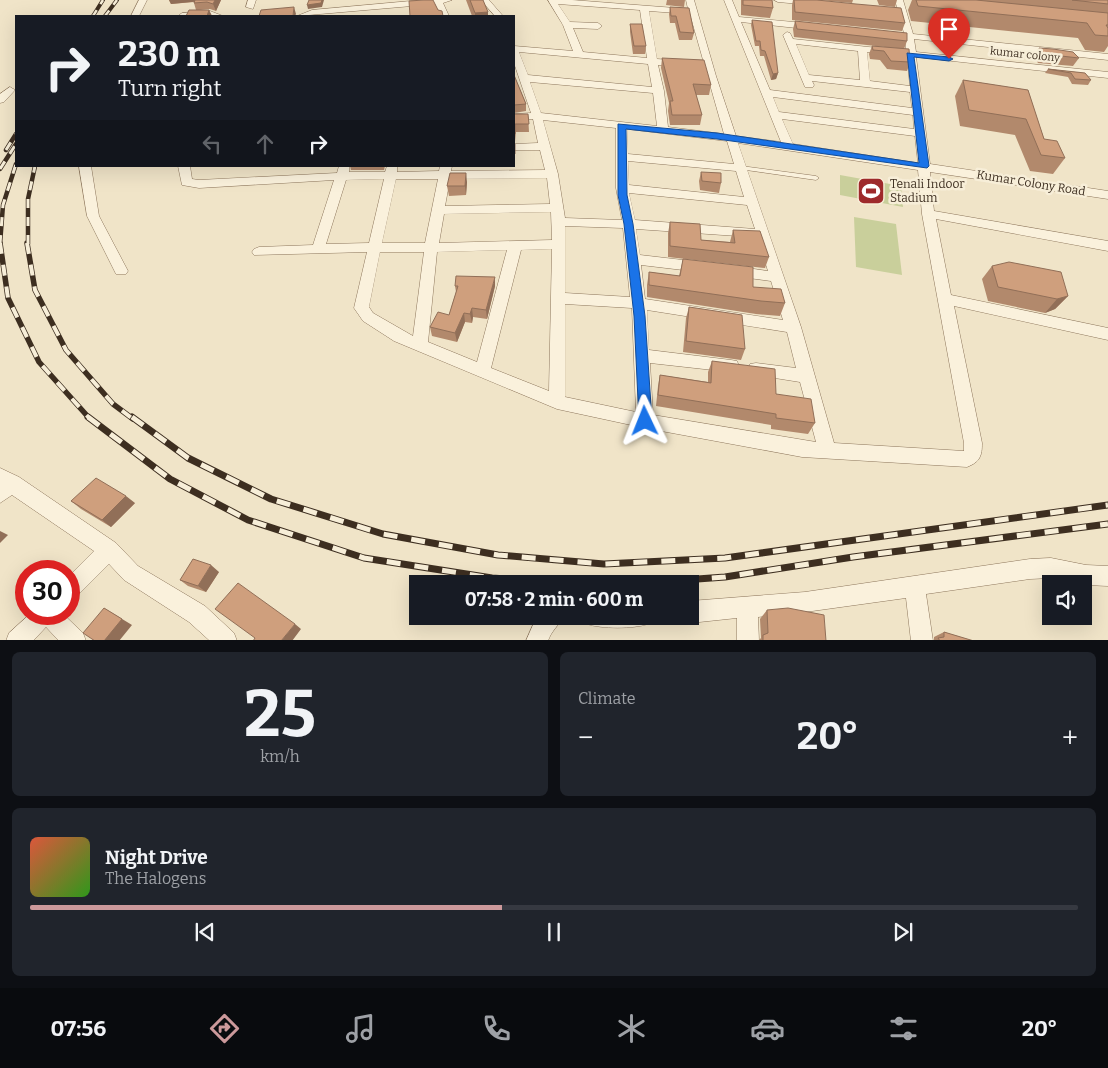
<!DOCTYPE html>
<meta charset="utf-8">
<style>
body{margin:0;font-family:Bitter,serif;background:#20242c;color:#f1f3f6;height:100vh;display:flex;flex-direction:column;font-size:19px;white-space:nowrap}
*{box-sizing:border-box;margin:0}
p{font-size:16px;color:#9ea1a6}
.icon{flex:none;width:28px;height:28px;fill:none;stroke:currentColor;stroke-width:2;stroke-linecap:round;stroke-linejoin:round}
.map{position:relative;height:640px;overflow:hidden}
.panel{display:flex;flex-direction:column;gap:12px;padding:12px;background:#0d0f14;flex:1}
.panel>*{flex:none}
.guide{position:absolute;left:15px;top:15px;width:500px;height:152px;border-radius:0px;box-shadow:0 5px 20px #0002;background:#171b24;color:#f1f3f6;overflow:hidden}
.tools{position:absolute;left:1042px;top:575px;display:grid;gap:10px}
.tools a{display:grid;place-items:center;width:50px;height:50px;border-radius:0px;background:#171b24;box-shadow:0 5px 20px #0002;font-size:25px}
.speed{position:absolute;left:15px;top:560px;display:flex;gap:10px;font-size:25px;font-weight:700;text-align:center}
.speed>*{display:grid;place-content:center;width:65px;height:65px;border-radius:50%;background:#171b24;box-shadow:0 5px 20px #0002;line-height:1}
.speed .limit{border:8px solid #d22;background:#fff;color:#111}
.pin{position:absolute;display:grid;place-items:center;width:42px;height:42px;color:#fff;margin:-51px -21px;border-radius:50% 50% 50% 0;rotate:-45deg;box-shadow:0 0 5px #0007}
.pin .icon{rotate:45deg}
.me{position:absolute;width:55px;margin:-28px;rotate:358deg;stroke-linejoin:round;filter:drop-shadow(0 0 4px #0008)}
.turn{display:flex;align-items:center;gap:18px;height:105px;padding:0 20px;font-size:22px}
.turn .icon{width:65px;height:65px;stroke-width:2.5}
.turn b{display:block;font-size:35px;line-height:42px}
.lanes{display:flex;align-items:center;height:48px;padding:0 20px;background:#0003;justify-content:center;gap:25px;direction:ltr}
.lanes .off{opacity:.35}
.big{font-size:38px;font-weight:700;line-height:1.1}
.panel .card{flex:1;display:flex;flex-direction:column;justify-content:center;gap:8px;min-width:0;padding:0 18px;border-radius:8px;background:#20242c}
.panel .dial{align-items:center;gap:0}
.dial b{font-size:65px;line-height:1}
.song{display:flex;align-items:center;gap:15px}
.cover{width:60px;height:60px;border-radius:8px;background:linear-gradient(135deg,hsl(10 70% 55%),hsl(110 70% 35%))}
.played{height:5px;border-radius:2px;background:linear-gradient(90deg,#cc999b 45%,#363941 45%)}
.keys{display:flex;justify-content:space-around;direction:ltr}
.heat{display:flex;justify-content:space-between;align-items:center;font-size:28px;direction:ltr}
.panel .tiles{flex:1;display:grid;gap:12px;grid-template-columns:1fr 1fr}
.card:last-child{grid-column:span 2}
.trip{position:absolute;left:409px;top:575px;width:290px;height:50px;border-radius:0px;background:#171b24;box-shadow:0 5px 20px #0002;font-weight:700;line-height:50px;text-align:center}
.dock{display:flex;height:80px;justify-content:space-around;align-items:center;background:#090b0e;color:#9ea1a6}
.dock .icon{width:35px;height:35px}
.dock .on{color:#cc999b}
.dock b{font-size:22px;color:#f1f3f6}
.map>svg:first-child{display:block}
.green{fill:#c9cf9b}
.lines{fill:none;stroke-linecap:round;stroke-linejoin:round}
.lane-casing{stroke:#8d765c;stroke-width:1}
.street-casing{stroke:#8d765c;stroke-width:1}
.lane{fill:#faf1dc;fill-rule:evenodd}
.street{fill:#faf1dc;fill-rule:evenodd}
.rail-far3-casing{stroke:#3d2e20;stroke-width:4}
.rail-far2-casing{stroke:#3d2e20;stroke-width:4.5}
.rail-far1-casing{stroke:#3d2e20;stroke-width:5.5}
.rail-casing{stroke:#3d2e20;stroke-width:7}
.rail-far3{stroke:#f7eed8;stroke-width:2.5;stroke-dasharray:7;stroke-linecap:butt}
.rail-far2{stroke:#f7eed8;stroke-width:3;stroke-dasharray:9;stroke-linecap:butt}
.rail-far1{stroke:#f7eed8;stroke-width:4;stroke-dasharray:11;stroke-linecap:butt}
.rail{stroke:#f7eed8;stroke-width:5;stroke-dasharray:14;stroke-linecap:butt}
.wall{fill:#b2896c}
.shaded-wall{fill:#916f58}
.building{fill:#cf9f7d;stroke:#916f58}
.route{fill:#1a73e8;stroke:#114b97}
.labels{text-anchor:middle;stroke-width:5;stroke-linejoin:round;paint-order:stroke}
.far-street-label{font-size:11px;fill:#3d2e20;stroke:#f7eed8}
.street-label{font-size:12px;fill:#3d2e20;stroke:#f7eed8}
.poi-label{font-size:12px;fill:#3d2e20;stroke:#f7eed8;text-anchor:start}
</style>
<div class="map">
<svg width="1108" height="641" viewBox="0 0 1108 641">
<rect width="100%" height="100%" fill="#f0e4c8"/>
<path class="green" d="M840,175L901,186L903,207L840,195Z
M854,217L896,224L902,275L856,267Z"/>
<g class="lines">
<g class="lane-casing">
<path id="lane" d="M741,166L816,176L819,178L816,180L739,169V167Z"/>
</g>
<g class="street-casing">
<path id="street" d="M139,0H147L139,16H131Z
M248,0H256L253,9L246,7Z
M422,0H452L443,3L449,16H441L435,4L297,16L312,10Z
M481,0H489L503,16H495Z
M548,0H572L688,9L686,0H694L716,76L736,136L781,142L724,0H732L739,17L815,24L819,27L815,30L741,22L770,90L912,108L910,92L812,81L814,85L813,87H805L783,35L787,32L790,33L793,39L906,51L905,38L896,35L904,33L895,0H903L913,34L1108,54V60L914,39L916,52L1108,72V78L916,57L930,164L1108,191V199L930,172L934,211L1108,241V251L936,219L951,295L1108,328V340L954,306L982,443C982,456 980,462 967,467L802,457L645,428L557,409L394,341L363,321L354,308L367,252L254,255L252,252L254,249L259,247L313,245L334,180L199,188L182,185L178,166H190L192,179L199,180L337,173L339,166H349V172H385L387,166H397V172L439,171L440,166H452L451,171L545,170L540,150H514V144L538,143L533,119L514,120V114L531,113L514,63V46L573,51L563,25ZM558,4L640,10L647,58L583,52L573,28L598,29L602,26L598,23L570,22ZM649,11L690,14L724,134L668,127L664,91L658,65L682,67L687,64L682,61L657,59ZM796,44L858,51L860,80L809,75ZM519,52L648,64L652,87L528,75ZM867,52L907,56L910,86L870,81ZM530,82L653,93L657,126L541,113ZM773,97L913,115L914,129L779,112ZM782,119L915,136L918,163L793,144ZM543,120L616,128V188L622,220L565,218L558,174ZM627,129L727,141L734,164L628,154ZM738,143L918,170L922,214L964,443V451L834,443L801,327ZM628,161L736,171L744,197L629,185ZM547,178L550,204L445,206L450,179ZM384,179L369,243L326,244L346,180ZM396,179H438L425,243H382ZM629,193L747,205L755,229L635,220ZM551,212L552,240L439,243L444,214ZM565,226L623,228L630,297L565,293ZM636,229L752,237L757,236L768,271L733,266L728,268L726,271L728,274L733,276L771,281L783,320L645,299L641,265L700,272L705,270L707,267L705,264L700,262L640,255ZM552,249L549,391L491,368L521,250ZM507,250L477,362L428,342L437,252ZM380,252H424L413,336L373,313L369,307ZM565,304L632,308L636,412L565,397ZM647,310L787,332L796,368L756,363L750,364L748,369L750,374L756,375L800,382L816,442L653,415L650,363L731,372L737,371L739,366L737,361L731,360L649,350Z
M774,0H805L815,3L811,5L778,2Z
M210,11L223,16H178L182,13Z
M10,87L15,90L4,102L0,103V94Z
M79,166H91L99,216L128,271L126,274H116L87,216Z
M0,468L19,477L116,543L138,566L205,606L234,633L237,641H210L189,622L124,580L109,564L76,597L69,600V576L94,551L12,495L0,503Z
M1051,558L1086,565L1108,566V586L1086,585L1051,578L1030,579L926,594L933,641H911L906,598L805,612L758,617L759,641H737V618L690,623L683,619L681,616H690V601L805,592L1030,559Z
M30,614H63L83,633L86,641H59L46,627L33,641H6L9,633Z
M537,616H563C559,626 551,631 548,641H526Z
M584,616H651L648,624C634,629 601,629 587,624Z"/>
</g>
<use href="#lane" class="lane"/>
<use href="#street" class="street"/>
<g class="rail-far3-casing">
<path id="rail-far3" d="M93,16L103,0
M105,16L117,0"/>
</g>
<g class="rail-far2-casing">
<path id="rail-far2" d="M6,150L16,134
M0,169L16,144
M0,244L3,205L16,164
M28,244V199L35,166"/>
</g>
<g class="rail-far1-casing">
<path id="rail-far1" d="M0,243L8,298L39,362L90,419
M27,243L35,290L66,350L113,404L133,419"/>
</g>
<g class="rail-casing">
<path id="rail" d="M88,417L170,479L248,520L364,558L492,578L573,584
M132,417L188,458L271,499L383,534L498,555L604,564L725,558L1108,505
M628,584L725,577L853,557L1108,524"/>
</g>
<use href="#rail-far3" class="rail-far3"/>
<use href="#rail-far2" class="rail-far2"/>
<use href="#rail-far1" class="rail-far1"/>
<use href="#rail" class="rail"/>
</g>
<path class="wall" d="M169,0H223H221L216,11L210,9L200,10H209L212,16H186L196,10L194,3V2L171,4Z
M466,0H483L488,12V16H472Z
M667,0H685L684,7L666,5Z
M741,0H772L773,8L770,18L741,15Z
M793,0H853L852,3L819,0L905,23L902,31L792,20V5Z
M877,0H897L895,7L879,5Z
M912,0H1108V46L1104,52L1085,50L1078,38L911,21L908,10Z
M670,7L694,33L692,40H679L675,23H670L669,14Z
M752,20L778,73L776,79L771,80L764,56H760L759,46H755L751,25Z
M795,21L907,41L904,49L910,62L907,71L887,69L880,60L870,59L869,54L872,46L894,48L794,37L793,29Z
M630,24L646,46L645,54H633L630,32Z
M1039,48L1079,58L1073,66L1038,63L1034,57Z
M662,58L711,85L709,95H696L702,115L700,125H670L668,111L669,103L661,68Z
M1048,69L1085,73L1091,80L1088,85L1072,84L1068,77L1045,73Z
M514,75L526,104V111L514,113Z
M963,80L1028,90L1044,139L1065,158L1053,174L1030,171L1015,135L960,126L955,96Z
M514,114H528L529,132H516L515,142L514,143Z
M514,144H515V161H514Z
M350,166H385L384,170H351Z
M701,172L721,183L719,193L700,190L699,181Z
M467,182L466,195L449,196L447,186Z
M670,222L701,240L730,242L733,230L769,257L765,268L668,257V233Z
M683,259L753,287L785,303L780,316L756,314L647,297V285L649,272L679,276Z
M992,266L1068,296L1055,309L1045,313L988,301L982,279Z
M455,286H495L487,319L473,317L472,323L465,322L457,342L432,336L430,327L449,315L456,292Z
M689,307L745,349L741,360L683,352L686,318Z
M712,361L776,394L815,423L808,434L771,429V425L656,406L658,386L660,375L708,382V372Z
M71,501L135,503L111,527L81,509Z
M219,572L206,592L188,586L180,580Z
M767,610L826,641H758L761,638L760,619Z
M944,632L974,641H933L934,640V637Z"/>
<path class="shaded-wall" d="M169,0H201V1L171,4Z
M215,0H223H221L216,11L213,4Z
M322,0H324L322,7L308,9L307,5Z
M294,7L296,14L295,16H293Z
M209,10L212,16H207Z
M488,12V16H475V13Z
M778,73L776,79L771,80L773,74Z
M515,124V142L514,143V135Z
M466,173L467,182L466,195L465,186Z
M495,277V286L487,319L486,310Z
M1068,296L1055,309L1045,313L1057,299Z
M472,308L473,317L472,323L470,314Z
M464,313L465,322L457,342L455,333Z
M126,496L135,503L111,527L102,520Z
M0,531L8,535L0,543Z
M211,565L219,572L206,592L198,586Z
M104,608L132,625L119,641H104Z
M295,624L301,629L292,641H281Z"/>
<path class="building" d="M195,0H215L213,4L207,2L194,3Z
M309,0H322L321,3L307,5Z
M424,0H433L438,10L442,11L443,16H410L409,1Z
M470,0H483L488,12L475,13Z
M743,0H772L773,8L743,5Z
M794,0H817L856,4L901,8L905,23L795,12Z
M916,0H976L1108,13V25H1106L1108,28V36L1095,35L1087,23L918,6Z
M1072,0H1108V4Z
M294,7L293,16H259L261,10Z
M670,7L689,8L694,33L680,32L676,16H671Z
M189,10H209L207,16H186Z
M752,20L772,22L778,73L773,74L765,51L761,50L760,41H756Z
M795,21L907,33V41L797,29Z
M630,24H642L646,46H634Z
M872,46L909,49L910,62L891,61L884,51L873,50Z
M1039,48L1053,49L1073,52L1079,58L1043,54Z
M662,58L704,60L711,85L693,84L702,115H672L670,101H673Z
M1048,69L1085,73L1091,80L1075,79L1071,73Z
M514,75L526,104L514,105Z
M963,80L1028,90L1044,139L1057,141L1065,158L1041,155L1026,119L969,110Z
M514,114H528L529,124H515V134L514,135Z
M514,144H515V154H514Z
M701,172L721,173V183L702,181Z
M450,173H466L465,186H447Z
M670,222L700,224L701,240L735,243L733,230L760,231L769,257L670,246Z
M683,259L753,267V287L781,289L785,303L761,301L649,285V272L680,276Z
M1009,262L1061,272L1068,296L1057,299L998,287L992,266Z
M456,276L495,277L486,310L472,308L470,314L464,313L455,333L430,327L438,312L449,315L458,286H455Z
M689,307L742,315L745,349L686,341Z
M712,361L775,369L776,394L811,399L815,423L776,418V414L658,395L660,375L711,383Z
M96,478L126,496L102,520L71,501Z
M193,559L211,565L198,586L180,580Z
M238,583L295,624L281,641H253L255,638L215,609Z
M104,608L122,619L104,641H95L83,633Z
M788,608L824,615L826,641H763V635L768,633L767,610Z
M944,632L974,641H940L938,638L944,637Z"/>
<path class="route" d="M907,53L949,57L953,59L949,61L914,57L929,166L927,168L717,139L626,129L627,195L633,224L645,316L652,421L650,425L645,427L641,425L639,421L634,316L624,224L618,195V124L717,133L919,163Z"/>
<defs>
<g id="stadium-square" transform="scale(1.4375)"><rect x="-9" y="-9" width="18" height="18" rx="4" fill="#9e2a2b" stroke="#f7eed8"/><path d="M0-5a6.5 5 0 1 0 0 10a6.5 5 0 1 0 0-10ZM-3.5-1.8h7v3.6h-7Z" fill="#fff"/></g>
</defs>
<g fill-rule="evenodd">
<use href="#stadium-square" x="871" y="191"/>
</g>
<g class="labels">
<g class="far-street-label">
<text transform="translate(1025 54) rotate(6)" y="4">kumar colony</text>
</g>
<g class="street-label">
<text transform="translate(1031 183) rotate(9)" y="4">Kumar Colony Road</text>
</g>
<g class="poi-label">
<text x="890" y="188">Tenali Indoor<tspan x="890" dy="14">Stadium</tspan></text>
</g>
</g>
</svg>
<div class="tools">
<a><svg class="icon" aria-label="sound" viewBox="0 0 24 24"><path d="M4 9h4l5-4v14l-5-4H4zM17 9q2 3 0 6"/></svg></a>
</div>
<div class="speed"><div class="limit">30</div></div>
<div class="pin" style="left:949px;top:59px;background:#d93025"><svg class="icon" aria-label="arrive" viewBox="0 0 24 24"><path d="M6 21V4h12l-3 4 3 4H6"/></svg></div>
<svg class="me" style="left:645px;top:421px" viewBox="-20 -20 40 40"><path d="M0-17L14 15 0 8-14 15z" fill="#1a73e8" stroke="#fff" stroke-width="4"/></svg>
<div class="trip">07:58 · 2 min · 600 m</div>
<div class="guide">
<div class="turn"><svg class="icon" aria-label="right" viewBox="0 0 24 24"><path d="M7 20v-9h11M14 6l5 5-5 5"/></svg><div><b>230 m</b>Turn right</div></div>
<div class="lanes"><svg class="icon off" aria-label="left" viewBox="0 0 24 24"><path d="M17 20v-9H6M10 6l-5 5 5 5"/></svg><svg class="icon off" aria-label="ahead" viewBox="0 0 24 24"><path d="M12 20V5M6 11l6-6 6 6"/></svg><svg class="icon" aria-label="right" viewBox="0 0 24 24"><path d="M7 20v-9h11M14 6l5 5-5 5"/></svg></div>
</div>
</div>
<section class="panel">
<div class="tiles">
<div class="card dial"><b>25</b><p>km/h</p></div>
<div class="card"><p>Climate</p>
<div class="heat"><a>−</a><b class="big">20°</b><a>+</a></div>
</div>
<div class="card">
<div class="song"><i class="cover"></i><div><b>Night Drive</b><p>The Halogens</p></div></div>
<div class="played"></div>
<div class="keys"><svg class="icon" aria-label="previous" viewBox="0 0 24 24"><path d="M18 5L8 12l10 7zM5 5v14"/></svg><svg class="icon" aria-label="pause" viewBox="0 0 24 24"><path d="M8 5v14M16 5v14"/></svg><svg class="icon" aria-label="next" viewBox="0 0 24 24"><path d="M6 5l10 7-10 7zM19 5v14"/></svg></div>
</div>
</div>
</section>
<nav class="dock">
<b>07:56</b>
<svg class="icon on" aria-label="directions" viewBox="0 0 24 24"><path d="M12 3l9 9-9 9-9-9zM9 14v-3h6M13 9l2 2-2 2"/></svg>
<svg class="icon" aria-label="music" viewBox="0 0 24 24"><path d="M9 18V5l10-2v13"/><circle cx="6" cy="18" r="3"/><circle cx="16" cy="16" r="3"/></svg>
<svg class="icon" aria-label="phone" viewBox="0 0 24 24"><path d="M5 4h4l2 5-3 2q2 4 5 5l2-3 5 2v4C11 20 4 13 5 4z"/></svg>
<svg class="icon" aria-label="climate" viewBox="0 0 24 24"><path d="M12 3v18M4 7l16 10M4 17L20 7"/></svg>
<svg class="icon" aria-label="car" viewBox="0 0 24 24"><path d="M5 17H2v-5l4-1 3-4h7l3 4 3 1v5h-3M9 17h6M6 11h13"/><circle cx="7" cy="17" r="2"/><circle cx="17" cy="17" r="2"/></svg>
<svg class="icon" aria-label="filters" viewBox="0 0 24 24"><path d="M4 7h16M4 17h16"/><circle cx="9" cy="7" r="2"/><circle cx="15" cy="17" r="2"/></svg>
<b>20°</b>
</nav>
